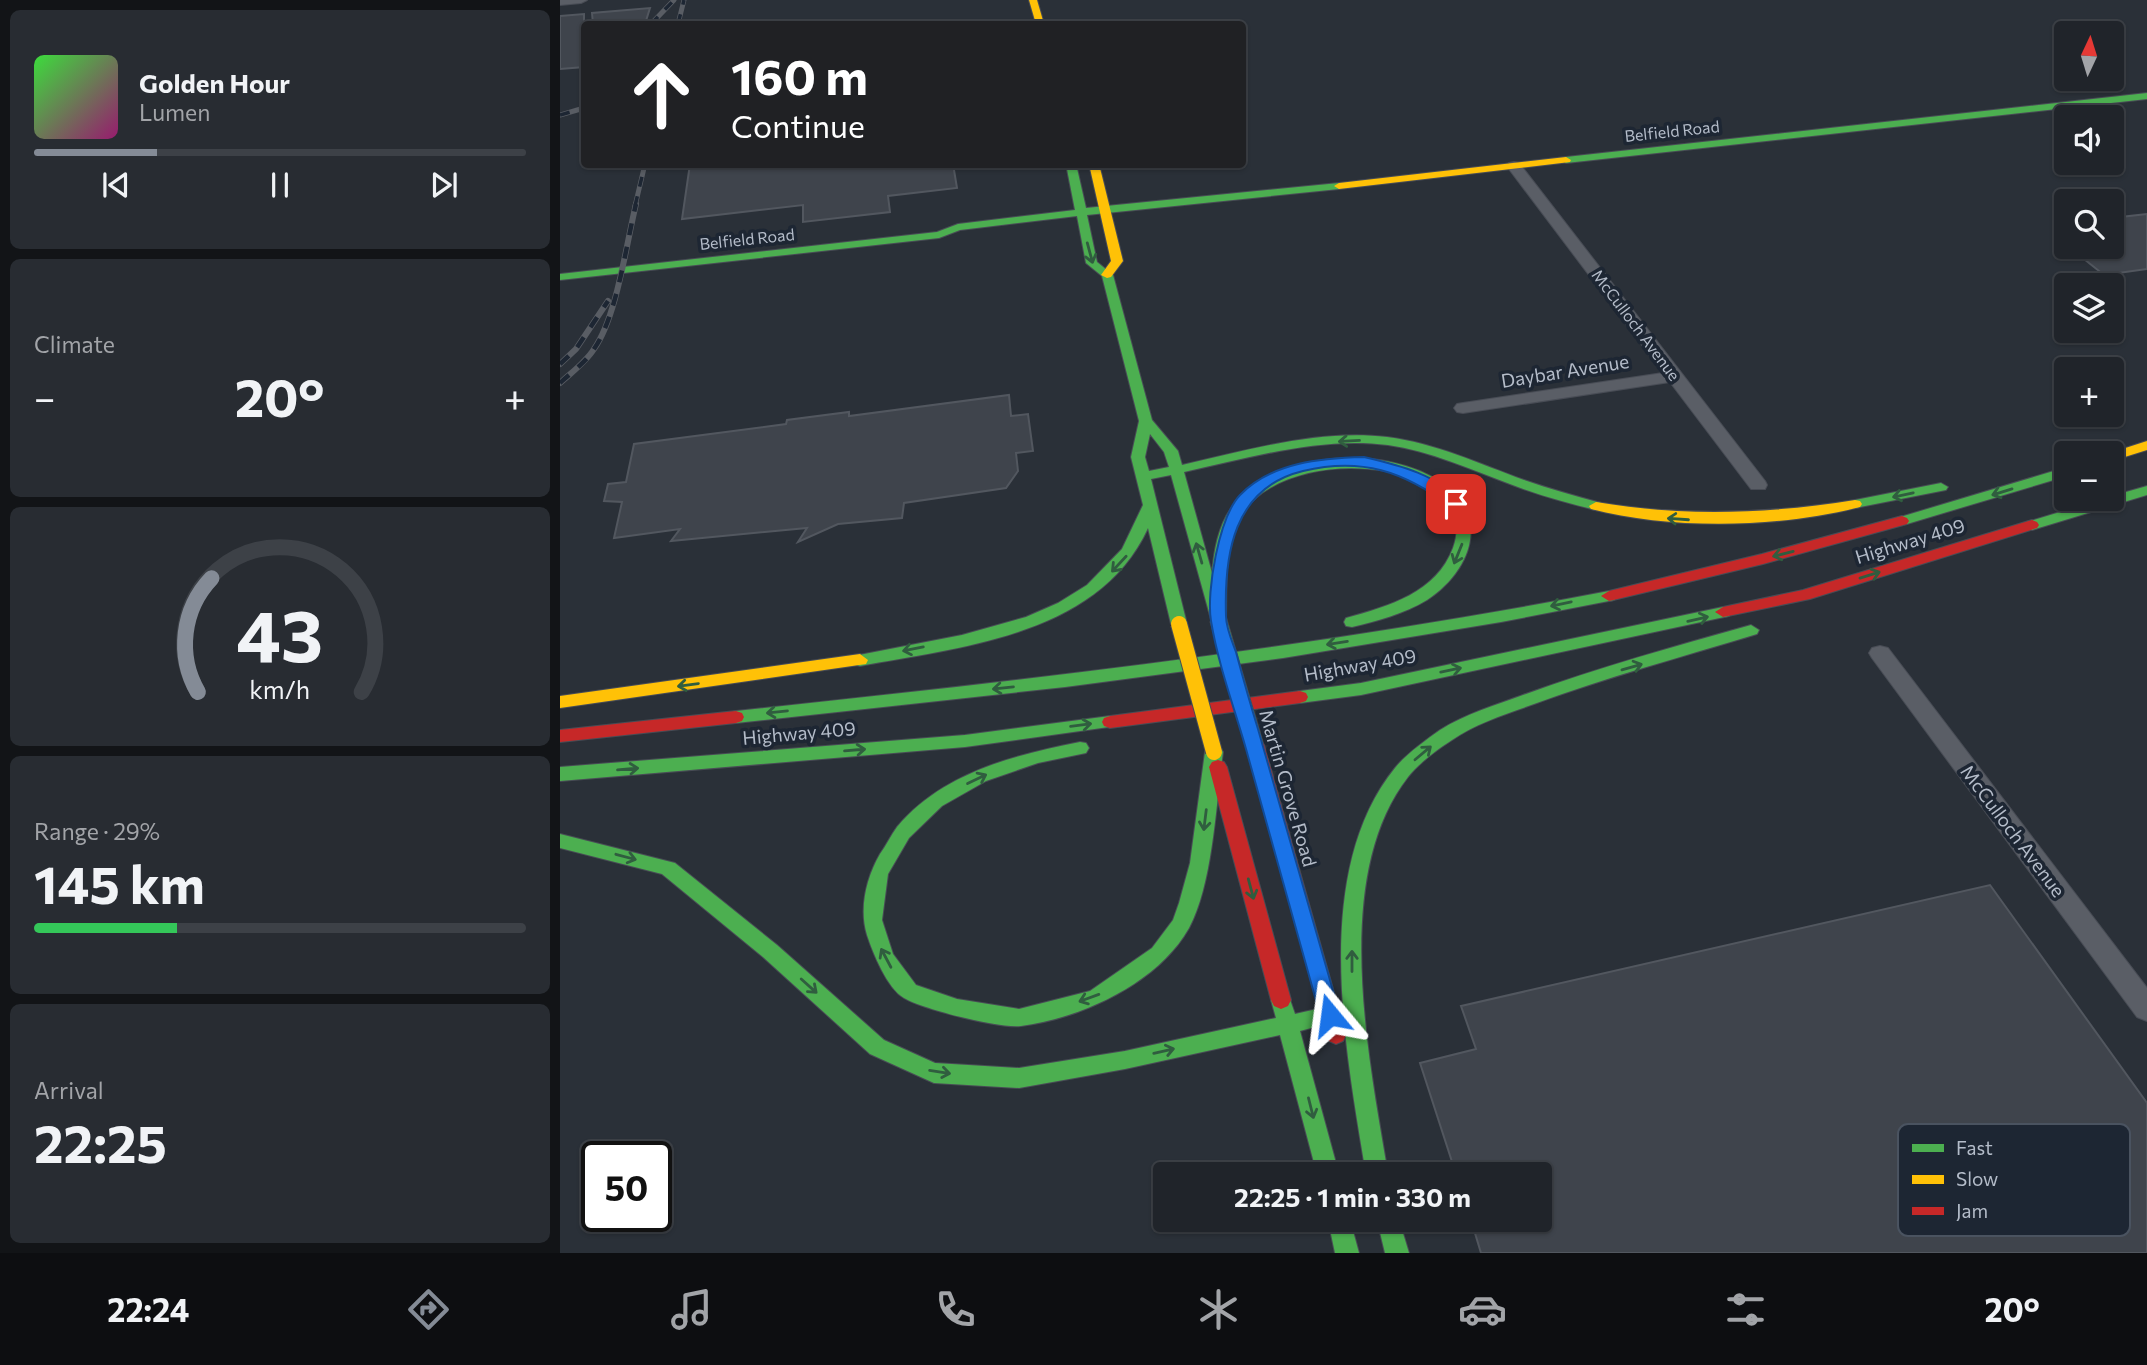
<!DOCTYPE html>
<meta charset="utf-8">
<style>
body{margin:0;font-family:Commissioner,sans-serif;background:#282c32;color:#f1f3f6;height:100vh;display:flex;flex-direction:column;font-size:26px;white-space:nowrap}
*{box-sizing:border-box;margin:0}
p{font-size:23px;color:#a2a4a8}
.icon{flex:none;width:38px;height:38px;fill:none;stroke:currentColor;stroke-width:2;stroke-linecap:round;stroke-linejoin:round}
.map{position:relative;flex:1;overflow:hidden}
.drawer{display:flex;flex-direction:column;gap:10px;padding:10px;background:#121417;width:560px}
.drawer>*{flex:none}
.guide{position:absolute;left:21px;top:21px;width:665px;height:147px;border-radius:7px;box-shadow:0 2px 5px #0004,0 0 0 2px #3d4147;background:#202124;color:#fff;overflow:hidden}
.needle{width:46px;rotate:4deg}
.tools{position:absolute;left:1494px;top:21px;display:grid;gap:14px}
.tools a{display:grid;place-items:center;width:70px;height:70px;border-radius:7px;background:#20242a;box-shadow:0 2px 5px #0004,0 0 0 2px #3d4147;font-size:35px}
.speed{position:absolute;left:21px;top:1141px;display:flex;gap:14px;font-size:35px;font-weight:700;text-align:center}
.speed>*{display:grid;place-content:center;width:91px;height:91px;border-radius:50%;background:#20242a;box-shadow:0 2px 5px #0004,0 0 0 2px #3d4147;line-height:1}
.speed .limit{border:4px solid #111;border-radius:10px;background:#fff;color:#111}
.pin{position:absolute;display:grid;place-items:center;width:60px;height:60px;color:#fff;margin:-30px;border-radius:14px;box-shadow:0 4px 10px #0006}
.me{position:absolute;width:77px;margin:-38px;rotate:344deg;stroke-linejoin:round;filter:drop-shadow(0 0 5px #0008)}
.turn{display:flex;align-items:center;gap:24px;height:147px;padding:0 35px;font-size:32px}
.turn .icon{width:91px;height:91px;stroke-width:2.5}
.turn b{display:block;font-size:49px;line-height:60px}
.big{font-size:52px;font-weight:700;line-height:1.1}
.drawer .card{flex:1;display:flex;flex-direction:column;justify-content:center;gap:10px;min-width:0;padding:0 24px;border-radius:10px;background:#282c32}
.drawer .dial{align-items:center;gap:0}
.dial svg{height:182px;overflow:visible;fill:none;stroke:#3d4147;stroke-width:7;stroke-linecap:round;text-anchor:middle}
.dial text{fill:#f1f3f6;stroke:none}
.song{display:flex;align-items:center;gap:21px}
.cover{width:84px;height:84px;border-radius:10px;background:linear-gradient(135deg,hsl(120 70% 55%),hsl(320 70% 35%))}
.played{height:7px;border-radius:4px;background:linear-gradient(90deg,#848b96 25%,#3d4147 25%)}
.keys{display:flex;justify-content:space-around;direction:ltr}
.heat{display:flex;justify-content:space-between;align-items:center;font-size:38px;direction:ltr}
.charge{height:10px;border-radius:5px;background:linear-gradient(90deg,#34c759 29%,#3d4147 0)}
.trip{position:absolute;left:593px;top:1162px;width:399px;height:70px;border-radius:7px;background:#20242a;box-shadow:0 2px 5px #0004,0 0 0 2px #3d4147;font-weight:700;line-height:70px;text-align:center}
.menu{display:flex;height:112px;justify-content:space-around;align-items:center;background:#0d0e11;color:#a2a4a8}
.menu .icon{width:49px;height:49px}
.menu .current{color:#848b96}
.menu b{font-size:32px;color:#f1f3f6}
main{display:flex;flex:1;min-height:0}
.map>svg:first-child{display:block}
.building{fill:#3f444c;stroke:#52575f;stroke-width:2}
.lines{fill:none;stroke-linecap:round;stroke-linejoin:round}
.street-casing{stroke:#484c55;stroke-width:2}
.fast-casing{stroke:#484c55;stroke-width:2}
.slow-casing{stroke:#484c55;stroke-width:2}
.jam-casing{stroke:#484c55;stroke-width:2}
.street{fill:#5a5e66;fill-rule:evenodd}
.fast{fill:#4caf50;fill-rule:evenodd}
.slow{fill:#ffc107;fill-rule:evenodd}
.jam{fill:#c62828;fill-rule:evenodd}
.rail-far1-casing{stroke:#595d64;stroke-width:5}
.rail-casing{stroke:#595d64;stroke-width:6}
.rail-far1{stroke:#1d2633;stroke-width:3.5;stroke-dasharray:10;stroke-linecap:butt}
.rail{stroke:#1d2633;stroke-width:4.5;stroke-dasharray:12;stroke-linecap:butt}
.fast-bridge-casing{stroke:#484c55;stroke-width:18;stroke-linecap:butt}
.slow-bridge-casing{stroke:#484c55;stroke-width:18;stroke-linecap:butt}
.fast-bridge{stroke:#4caf50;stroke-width:16}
.slow-bridge{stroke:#ffc107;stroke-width:16}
.oneway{stroke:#305d3f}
.route{fill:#1a73e8;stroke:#114b97;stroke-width:2}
.labels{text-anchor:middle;stroke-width:7;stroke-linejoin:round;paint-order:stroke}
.far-street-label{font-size:16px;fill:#b4bcc9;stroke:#1d2633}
.street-label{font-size:19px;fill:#b4bcc9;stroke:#1d2633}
.key{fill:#1d2633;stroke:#4a5360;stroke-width:2}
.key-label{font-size:19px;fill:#b4bcc9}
</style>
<main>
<section class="drawer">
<div class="card">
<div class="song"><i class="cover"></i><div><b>Golden Hour</b><p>Lumen</p></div></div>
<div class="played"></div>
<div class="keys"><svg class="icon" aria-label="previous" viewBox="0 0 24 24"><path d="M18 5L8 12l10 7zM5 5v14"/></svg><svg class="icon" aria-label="pause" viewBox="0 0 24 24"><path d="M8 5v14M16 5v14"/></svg><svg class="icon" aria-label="next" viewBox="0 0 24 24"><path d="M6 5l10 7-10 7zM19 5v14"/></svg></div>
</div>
<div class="card"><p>Climate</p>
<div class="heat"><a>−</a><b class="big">20°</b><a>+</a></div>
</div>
<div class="card dial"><svg viewBox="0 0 100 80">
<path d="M14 69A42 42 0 1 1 86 69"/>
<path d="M14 69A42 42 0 0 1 20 19" stroke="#848b96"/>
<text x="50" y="56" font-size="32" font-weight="700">43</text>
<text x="50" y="72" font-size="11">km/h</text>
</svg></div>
<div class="card"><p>Range · 29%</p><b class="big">145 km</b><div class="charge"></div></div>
<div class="card"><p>Arrival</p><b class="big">22:25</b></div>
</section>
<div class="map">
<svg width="1587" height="1253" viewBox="0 0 1587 1253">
<rect width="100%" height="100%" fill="#2a3038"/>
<path class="building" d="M90,8L85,24H33L32,13Z
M24,14V67L0,69V16Z
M130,164H393L397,188L328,196L330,212L243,222V205L122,219Z
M1587,214V269L1544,275L1509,247H1552V218Z
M449,395L451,416L468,414L473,451L456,453L458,471L446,488L344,503L342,518L278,524L238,542L247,528L111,541L120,529L54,538L62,502L44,501L48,484L66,482L74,444L226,424L227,420L289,412V416Z
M1430,885L1587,1103V1253H921L911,1220H980V1174H896L860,1063L916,1049L901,1006Z"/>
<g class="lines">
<g class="street-casing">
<path id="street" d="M0,0H27L21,3L0,5Z
M954,162L959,163L1205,481L1207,485L1205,489H1191L1110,382L903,413L897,412L894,408L897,404L903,403L1103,373L949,169V163Z
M1320,646L1328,648L1587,988V1021L1577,1017L1312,658L1309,653L1312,648Z"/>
</g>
<g class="fast-casing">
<path id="fast" d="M1587,93V99L1006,163L1001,160L1006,157Z
M506,164H516L526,208L779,183L784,186L779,189L527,215L537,262L553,275L592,420L618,451L622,465C688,450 759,429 827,437C875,443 920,464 964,480C990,489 1015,496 1041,503L1043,506L1036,510C1007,503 978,495 950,484C910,469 870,451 828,445C761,436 689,458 624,472L652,573C654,551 658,526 672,507C715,450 825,444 882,483C932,517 910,572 867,600C844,614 817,621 792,627L786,626L784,622L786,618C829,606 876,593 893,548C925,460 730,439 682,514C663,544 667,586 666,619L658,624L652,623L611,475L591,479L627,624L625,628L619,629L611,624L588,528C539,635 402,647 300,666L294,664L292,660L294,656L402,635L466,617L498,603L527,585L562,549L583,505L571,457L579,421L542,276L526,263L517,216L400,230L379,238L0,280V274L377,232L398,224L515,210ZM590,434L604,452L609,467L589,471L585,457Z
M1507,467V476L1347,524H1337L1335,521L1337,518Z
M1381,483L1388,487L1386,490L1295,508L1288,504L1295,500Z
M1587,486V495L1472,530L1465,525L1467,522L1543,499H1552V496Z
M1049,591L1054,592L1057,596L1054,600L941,622L723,658L505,687L176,723L170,721L168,717L170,713L176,711C469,680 760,647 1049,591Z
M1163,607L1169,608L1171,612L1169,616L801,695L740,703L734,701L732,697L734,693L740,691L801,683Z
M1191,625L1199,630L1197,634C1122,657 1047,677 974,704C947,714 916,723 892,740C878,749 858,764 848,777C770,877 809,1059 828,1174H806C786,1052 750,873 835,768C846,754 866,740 880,730C905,714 936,705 963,695C1038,668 1115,646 1191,625Z
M550,716L556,718L558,722L556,726L405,747L0,781V767L405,735Z
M520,742L526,743L529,748L526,753L478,763L426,781L382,806L349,838L328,874L322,920L333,954L356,985L397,999L459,1009L530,991L592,948L613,920L619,903L630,863L645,752L648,747H660L663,752C656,803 653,883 629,928C598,983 522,1018 461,1026C441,1029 362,1009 344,998C327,988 313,953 307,935C299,909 306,878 320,854C326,846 331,835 337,827C382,773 454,755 520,742Z
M0,834L115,863L217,945L324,1040L375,1063L459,1068L565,1051L716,1018L711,1000L714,994L721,991L728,994L735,1014L770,1006L777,1009L780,1015L777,1021L740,1031L779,1174H757L720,1035L565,1069L459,1088L374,1083L310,1054L203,957L102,874L0,848Z
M768,1220H790L799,1253H775Z
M817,1220H839L849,1253H825Z"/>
</g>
<g class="slow-casing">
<path id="slow" d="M469,0H477L484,24H476Z
M1006,157L1011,160L1010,162L779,189L774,186L779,183Z
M529,164H539L563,261L551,277L547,278L541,275L551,261Z
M1587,441V450L1552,461V453H1550Z
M1295,500L1300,501L1302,504L1300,507C1219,528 1112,530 1031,509L1029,506L1036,502C1123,517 1208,514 1295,500Z
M300,654L308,660L306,664L0,708V696Z"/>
</g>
<g class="jam-casing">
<path id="jam" d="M1342,516L1347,518L1349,521L1347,524L1203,564L1049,601L1041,596L1049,591L1202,554Z
M1472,520L1477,522L1479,525L1477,528L1250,599L1163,617L1155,612L1163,607L1243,590Z
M740,691L746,693L748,697L746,701L740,703L550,728L544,726L542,722L544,718L550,716Z
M176,711L182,713L184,717L182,721L176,723L0,742V730Z
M695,739L701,740L704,745L786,1035L783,1041L776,1044L769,1041L766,1035L686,745L689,740Z
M658,760L664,762L667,767L731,1000L728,1006L721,1009L714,1006L711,1000L649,767L652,762Z"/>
</g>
<use href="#street" class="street"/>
<use href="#fast" class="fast"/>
<use href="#slow" class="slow"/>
<use href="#jam" class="jam"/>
<g class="rail-far1-casing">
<path id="rail-far1" d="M91,24L114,0
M118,24L124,0
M0,115L24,108
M75,206L85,164"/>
</g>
<g class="rail-casing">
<path id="rail" d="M0,364L16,349L48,301
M0,383C12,372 26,362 34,349C57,316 66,245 76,204"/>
</g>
<use href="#rail-far1" class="rail-far1"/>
<use href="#rail" class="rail"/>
<g class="fast-bridge-casing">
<path id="fast-bridge" d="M658,619L695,745"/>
</g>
<g class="slow-bridge-casing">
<path id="slow-bridge" d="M619,624L654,752"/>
</g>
<use href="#fast-bridge" class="fast-bridge"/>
<use href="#slow-bridge" class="slow-bridge"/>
</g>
<defs><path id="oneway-shaft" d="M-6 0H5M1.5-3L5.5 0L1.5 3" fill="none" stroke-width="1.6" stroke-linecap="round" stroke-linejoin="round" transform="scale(1.75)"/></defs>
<g class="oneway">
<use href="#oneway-shaft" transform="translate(530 253) rotate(75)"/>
<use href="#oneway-shaft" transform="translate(789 441) rotate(177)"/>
<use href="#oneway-shaft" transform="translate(1442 492) rotate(163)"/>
<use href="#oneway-shaft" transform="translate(1343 495) rotate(168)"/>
<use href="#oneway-shaft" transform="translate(1118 519) rotate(-176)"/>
<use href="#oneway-shaft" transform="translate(639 553) rotate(-106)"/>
<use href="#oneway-shaft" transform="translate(898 554) rotate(112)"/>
<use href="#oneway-shaft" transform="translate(1223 554) rotate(166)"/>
<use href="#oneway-shaft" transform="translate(559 564) rotate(133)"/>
<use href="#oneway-shaft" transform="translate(1310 575) rotate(-17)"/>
<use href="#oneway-shaft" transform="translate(1001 604) rotate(168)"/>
<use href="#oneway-shaft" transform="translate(1138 619) rotate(-13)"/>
<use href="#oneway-shaft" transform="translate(777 643) rotate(171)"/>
<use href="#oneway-shaft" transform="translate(353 649) rotate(169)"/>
<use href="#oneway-shaft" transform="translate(1072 667) rotate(-16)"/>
<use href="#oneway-shaft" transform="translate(891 670) rotate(-12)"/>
<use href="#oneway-shaft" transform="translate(128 685) rotate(172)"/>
<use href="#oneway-shaft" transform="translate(443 688) rotate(174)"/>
<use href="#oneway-shaft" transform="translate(217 712) rotate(174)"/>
<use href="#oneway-shaft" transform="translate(521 725) rotate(-7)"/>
<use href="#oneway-shaft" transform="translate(295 750) rotate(-5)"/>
<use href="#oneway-shaft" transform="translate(863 753) rotate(-40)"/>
<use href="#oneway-shaft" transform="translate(68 769) rotate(-5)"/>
<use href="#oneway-shaft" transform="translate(417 779) rotate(-26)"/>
<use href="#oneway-shaft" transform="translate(645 820) rotate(97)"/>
<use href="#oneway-shaft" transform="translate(66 857) rotate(15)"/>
<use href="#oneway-shaft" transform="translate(691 889) rotate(75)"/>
<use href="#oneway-shaft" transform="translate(326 958) rotate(-118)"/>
<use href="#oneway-shaft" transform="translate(792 961) rotate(-90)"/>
<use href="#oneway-shaft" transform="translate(249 986) rotate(42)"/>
<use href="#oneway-shaft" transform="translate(529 998) rotate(160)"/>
<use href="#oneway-shaft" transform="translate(604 1051) rotate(-13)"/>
<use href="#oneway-shaft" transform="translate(380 1072) rotate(9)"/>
<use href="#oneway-shaft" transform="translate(751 1108) rotate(76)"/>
</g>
<path class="route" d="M804,457C839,465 879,475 903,504L896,508L891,507C844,471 801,457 743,471C673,488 664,555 666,616C666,628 672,641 676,652C683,678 690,703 698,729C725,824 753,920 780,1015L777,1022L770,1024L763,1022L760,1015C735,926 711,838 686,749C674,707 658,664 651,621C646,592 659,517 680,495C712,462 762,458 804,457Z"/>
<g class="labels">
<g class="far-street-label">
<text transform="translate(1112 131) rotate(-6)" y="6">Belfield Road</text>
<text transform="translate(187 239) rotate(-6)" y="6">Belfield Road</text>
<text transform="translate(1076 325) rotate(53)" y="6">McCulloch Avenue</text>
</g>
<g class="street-label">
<text transform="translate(1005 371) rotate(-9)" y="7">Daybar Avenue</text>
<text transform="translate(1350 541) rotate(-17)" y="7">Highway 409</text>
<text transform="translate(800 665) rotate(-10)" y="7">Highway 409</text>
<text transform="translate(239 733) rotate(-5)" y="7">Highway 409</text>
<text transform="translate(728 788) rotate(74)" y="7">Martin Grove Road</text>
<text transform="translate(1453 831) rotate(53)" y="7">McCulloch Avenue</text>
</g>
</g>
<rect x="1338" y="1124" width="232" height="112" rx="10" class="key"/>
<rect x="1352" y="1144" width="32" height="8" fill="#4caf50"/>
<rect x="1352" y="1175" width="32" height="9" fill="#ffc107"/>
<rect x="1352" y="1207" width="32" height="8" fill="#c62828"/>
<g class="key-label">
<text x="1396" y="1155">Fast</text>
<text x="1396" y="1186">Slow</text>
<text x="1396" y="1218">Jam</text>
</g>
</svg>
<div class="tools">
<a><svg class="needle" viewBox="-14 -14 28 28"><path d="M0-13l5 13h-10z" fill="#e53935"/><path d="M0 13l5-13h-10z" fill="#a2a4a8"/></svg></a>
<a><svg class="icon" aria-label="sound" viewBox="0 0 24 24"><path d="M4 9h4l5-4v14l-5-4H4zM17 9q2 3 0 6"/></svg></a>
<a><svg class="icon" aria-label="search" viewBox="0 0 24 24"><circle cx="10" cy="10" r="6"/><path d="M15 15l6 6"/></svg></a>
<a><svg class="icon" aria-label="layers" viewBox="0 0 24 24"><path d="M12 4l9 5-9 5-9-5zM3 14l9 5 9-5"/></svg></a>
<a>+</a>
<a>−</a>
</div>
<div class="speed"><div class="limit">50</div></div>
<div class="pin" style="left:896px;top:504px;background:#d93025"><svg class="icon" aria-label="arrive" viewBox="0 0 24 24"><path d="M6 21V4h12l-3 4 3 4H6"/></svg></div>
<svg class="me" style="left:770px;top:1015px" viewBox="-20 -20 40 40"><path d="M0-17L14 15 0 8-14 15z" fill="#1a73e8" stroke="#fff" stroke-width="4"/></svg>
<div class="trip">22:25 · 1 min · 330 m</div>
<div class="guide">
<div class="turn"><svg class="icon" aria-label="ahead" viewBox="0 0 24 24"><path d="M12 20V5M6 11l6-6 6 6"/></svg><div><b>160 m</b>Continue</div></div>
</div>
</div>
</main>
<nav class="menu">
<b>22:24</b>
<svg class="icon current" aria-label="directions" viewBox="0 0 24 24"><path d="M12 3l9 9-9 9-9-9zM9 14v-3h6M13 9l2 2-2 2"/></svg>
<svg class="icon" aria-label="music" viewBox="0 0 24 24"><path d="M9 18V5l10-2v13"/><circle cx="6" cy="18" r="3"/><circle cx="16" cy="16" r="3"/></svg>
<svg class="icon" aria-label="phone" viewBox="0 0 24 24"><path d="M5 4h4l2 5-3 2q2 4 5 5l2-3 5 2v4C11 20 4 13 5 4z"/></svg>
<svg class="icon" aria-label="climate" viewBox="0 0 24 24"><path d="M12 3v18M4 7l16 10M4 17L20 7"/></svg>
<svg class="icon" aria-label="car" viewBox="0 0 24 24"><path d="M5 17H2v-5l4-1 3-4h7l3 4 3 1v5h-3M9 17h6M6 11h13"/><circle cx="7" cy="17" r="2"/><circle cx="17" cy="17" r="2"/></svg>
<svg class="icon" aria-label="filters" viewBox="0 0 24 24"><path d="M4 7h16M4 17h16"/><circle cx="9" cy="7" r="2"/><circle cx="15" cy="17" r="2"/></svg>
<b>20°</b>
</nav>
